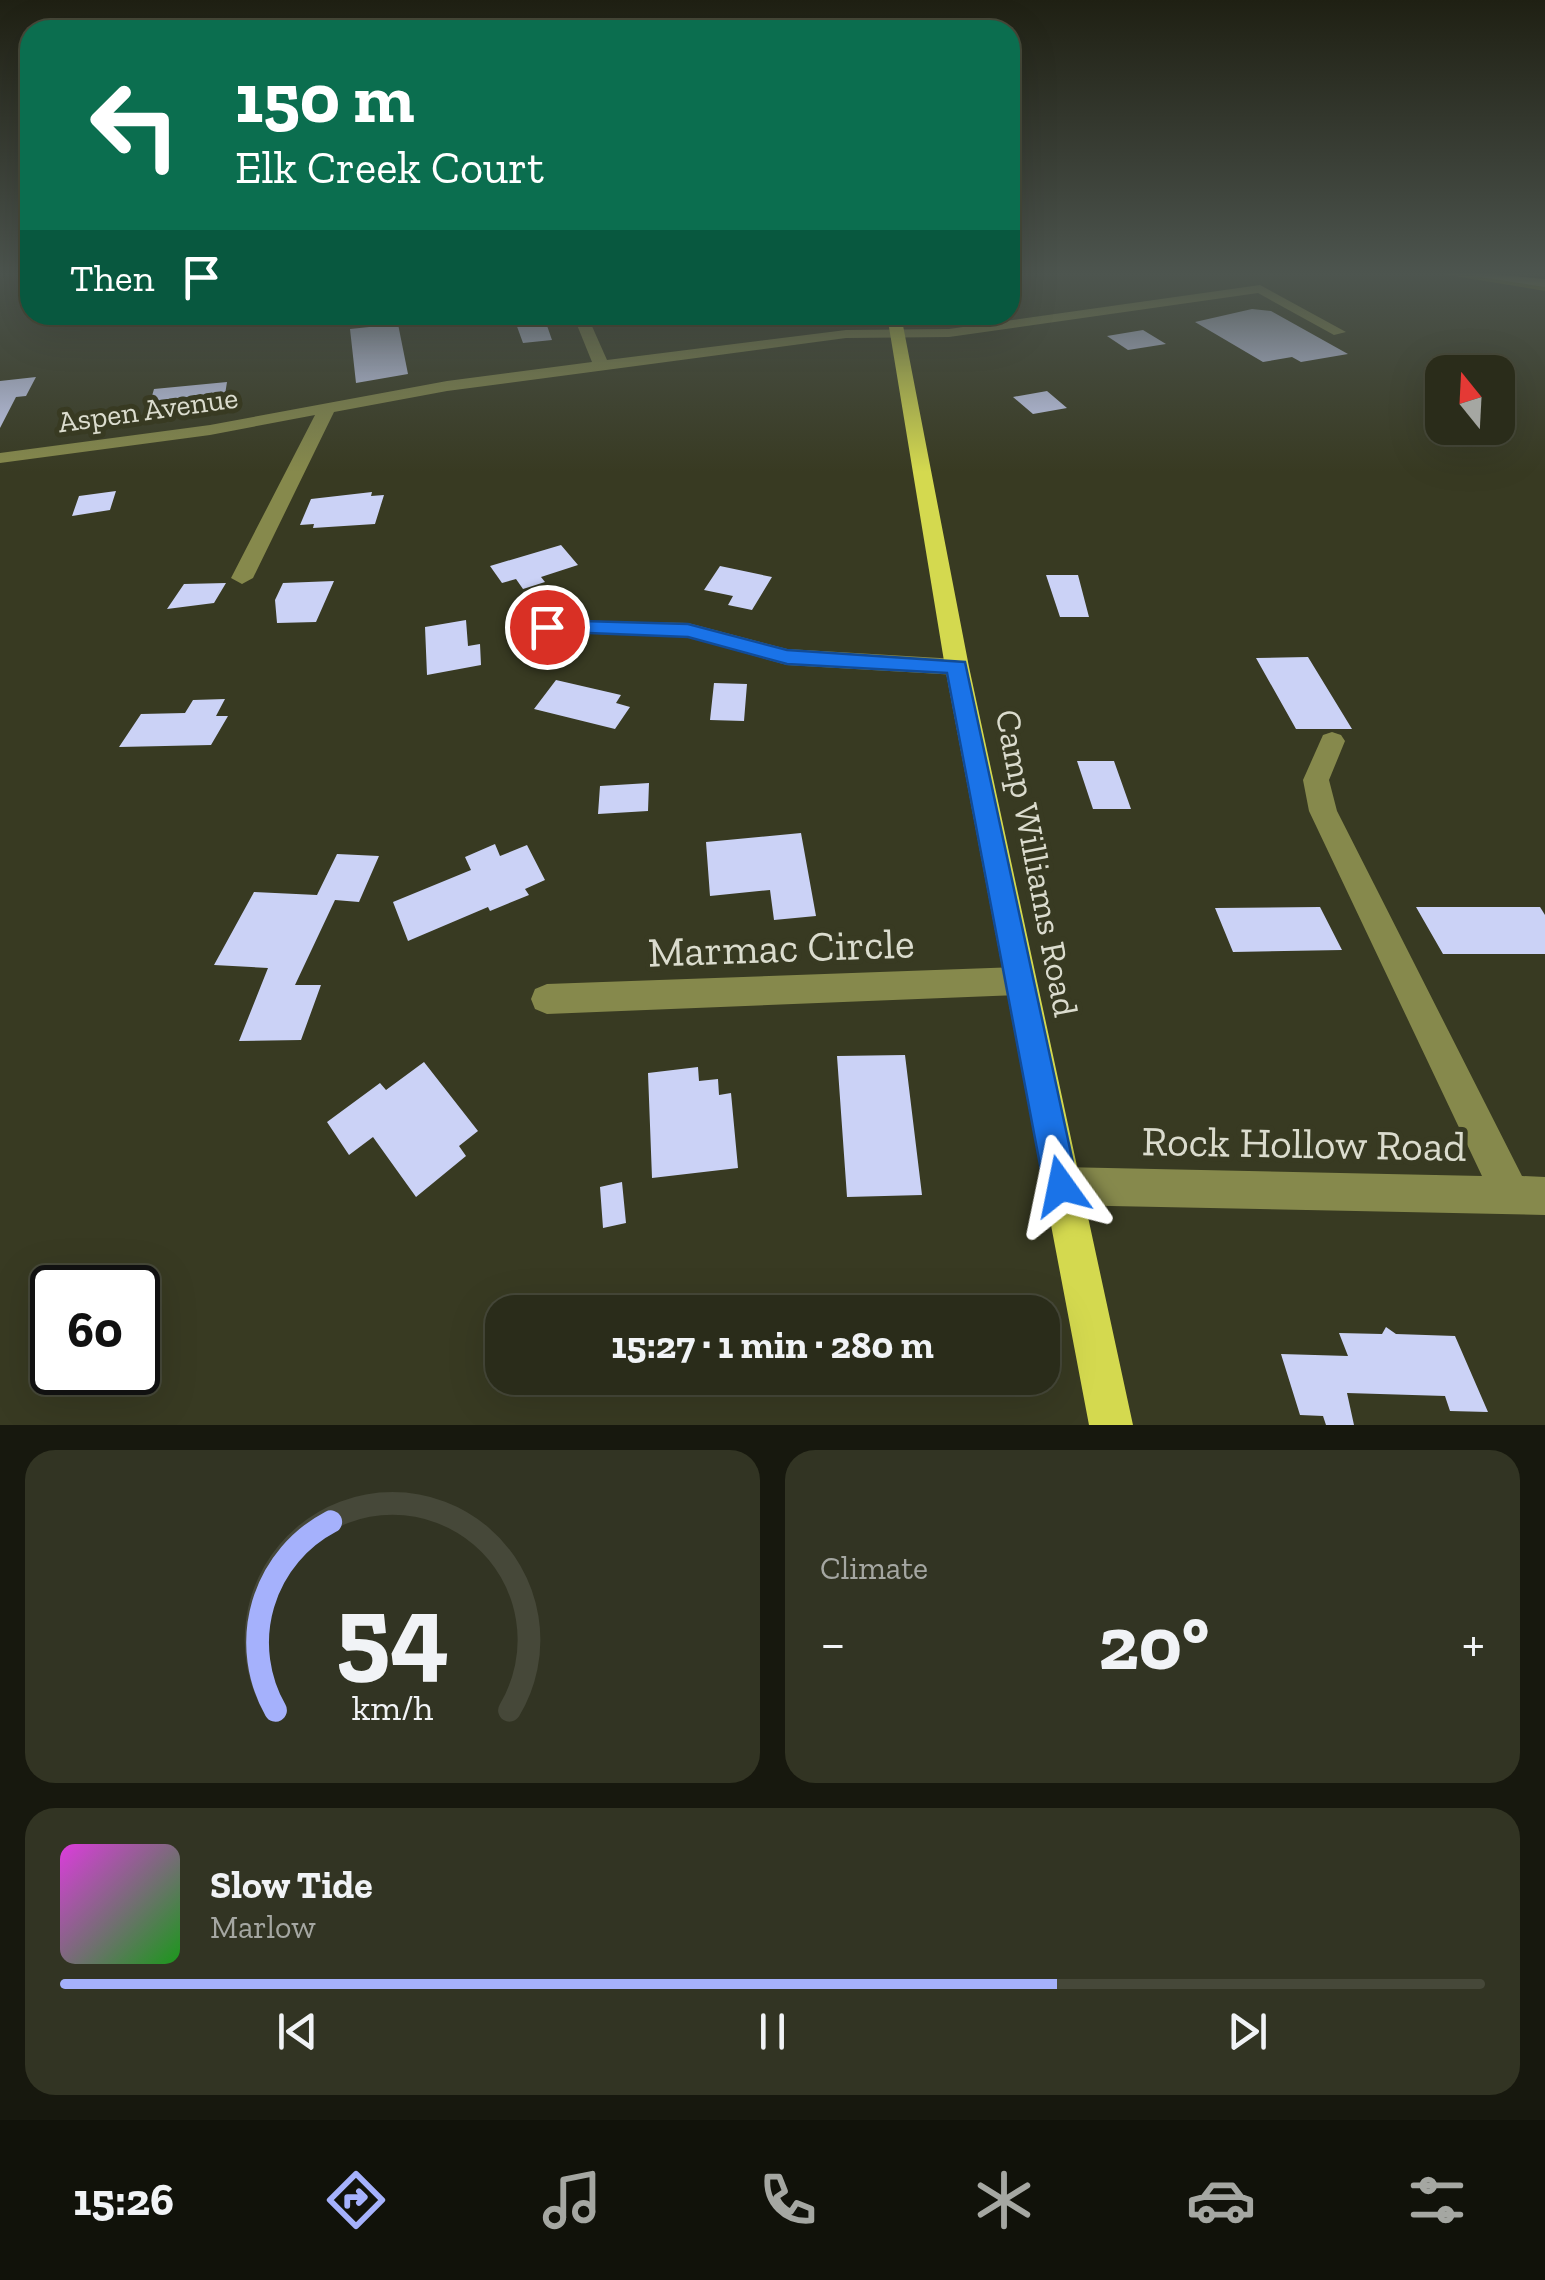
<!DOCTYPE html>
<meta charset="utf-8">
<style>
body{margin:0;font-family:"Zilla Slab",serif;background:#323423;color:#f1f3f6;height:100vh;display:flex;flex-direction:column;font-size:38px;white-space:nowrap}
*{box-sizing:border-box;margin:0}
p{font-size:32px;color:#a5a7a2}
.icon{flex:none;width:55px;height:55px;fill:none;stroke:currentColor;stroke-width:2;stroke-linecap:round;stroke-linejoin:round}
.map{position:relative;height:1425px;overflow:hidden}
.side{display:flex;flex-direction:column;gap:25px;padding:25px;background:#17180e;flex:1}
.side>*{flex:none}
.hud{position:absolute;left:20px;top:20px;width:1000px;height:305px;border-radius:30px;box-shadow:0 10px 40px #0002,0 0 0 2px #464839;background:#0b6e4f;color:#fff;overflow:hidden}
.needle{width:65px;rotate:342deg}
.controls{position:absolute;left:1425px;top:355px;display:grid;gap:20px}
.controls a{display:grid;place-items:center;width:90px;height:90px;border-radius:20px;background:#2a2c1a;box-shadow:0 10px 40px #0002,0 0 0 2px #464839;font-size:50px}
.speed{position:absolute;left:30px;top:1265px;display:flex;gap:20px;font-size:50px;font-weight:700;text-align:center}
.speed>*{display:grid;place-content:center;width:130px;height:130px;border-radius:50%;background:#2a2c1a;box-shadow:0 10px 40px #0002,0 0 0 2px #464839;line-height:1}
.speed .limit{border:5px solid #111;border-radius:15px;background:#fff;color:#111}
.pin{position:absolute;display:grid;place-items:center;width:85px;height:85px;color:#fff;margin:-42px;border:5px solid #fff;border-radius:50%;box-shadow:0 2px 10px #0007}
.me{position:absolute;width:110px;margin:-55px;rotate:348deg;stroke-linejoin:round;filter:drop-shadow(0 0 8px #0008)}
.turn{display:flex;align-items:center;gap:35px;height:210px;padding:0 50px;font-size:45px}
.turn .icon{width:130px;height:130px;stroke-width:2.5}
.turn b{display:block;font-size:70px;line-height:85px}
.then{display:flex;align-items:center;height:95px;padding:0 50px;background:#0003;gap:20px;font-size:38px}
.big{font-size:75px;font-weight:700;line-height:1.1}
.side .tile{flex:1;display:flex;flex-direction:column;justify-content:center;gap:15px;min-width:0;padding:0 35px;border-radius:30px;background:#323423}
.side .dial{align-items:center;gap:0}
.dial svg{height:260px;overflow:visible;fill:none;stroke:#464839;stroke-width:7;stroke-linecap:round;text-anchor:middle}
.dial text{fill:#f1f3f6;stroke:none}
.song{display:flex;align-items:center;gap:30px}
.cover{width:120px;height:120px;border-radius:15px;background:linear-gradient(135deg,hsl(300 70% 55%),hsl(120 70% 35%))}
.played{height:10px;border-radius:5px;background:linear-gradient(90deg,#a5b1fc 70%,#464839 70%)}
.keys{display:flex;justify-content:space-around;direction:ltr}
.heat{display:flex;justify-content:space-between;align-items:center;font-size:55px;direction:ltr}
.side .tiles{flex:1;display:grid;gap:25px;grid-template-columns:1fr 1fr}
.tile:last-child{grid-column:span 2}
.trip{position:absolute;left:485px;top:1295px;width:575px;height:100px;border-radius:30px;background:#2a2c1a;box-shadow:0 10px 40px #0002,0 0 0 2px #464839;font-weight:700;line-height:100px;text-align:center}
.tab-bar{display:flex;height:160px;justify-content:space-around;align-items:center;background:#11120a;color:#a5a7a2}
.tab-bar .icon{width:70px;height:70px}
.tab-bar .active{color:#a5b1fc}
.tab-bar b{font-size:45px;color:#f1f3f6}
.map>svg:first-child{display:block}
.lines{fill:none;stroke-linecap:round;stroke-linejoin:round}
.canal{fill:#686b1a;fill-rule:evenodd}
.building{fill:#cbd2f6}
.minor{fill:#86894c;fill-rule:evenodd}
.major{fill:#d4d94f;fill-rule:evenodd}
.route{fill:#1a73e8;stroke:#114b97;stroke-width:2.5}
.labels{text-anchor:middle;stroke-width:10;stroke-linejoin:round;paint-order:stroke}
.far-street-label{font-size:30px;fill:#dbdcce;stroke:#383a22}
.street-label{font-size:35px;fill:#dbdcce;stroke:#383a22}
.near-street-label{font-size:42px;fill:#dbdcce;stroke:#383a22}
</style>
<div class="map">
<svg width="1545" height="1425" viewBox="0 0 1545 1425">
<rect width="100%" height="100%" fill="#383a22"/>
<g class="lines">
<path class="canal" d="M1430,272H1466L1545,283V291Z"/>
</g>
<path class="building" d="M1252,309L1271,311L1348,354L1301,362L1292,357L1263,362L1195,322Z
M544,317L552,340L523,343L515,321Z
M398,324L408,374L356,383L350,329Z
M1143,330L1166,344L1128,350L1107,336Z
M36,377L26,396L16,397L0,428V381Z
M227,382L224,401L213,403V408L168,416L170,407L148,410L154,389Z
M1047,391L1067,408L1033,414L1013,397Z
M116,491L110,510L72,516L79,496Z
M372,492L371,496L384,495L375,524L313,528L314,524L300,525L311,499Z
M561,545L578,565L541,577L545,582L523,589L516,579L502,583L490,566Z
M720,566L772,577L752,610L728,605L733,596L704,590Z
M1046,575H1078L1089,617H1060Z
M334,581L316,622L277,623L275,600L283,583Z
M226,583L214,603L167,609L184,584Z
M466,620L468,646L480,644L481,665L427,675L425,627Z
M1308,657L1352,729H1296L1256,658Z
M556,680L621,695L616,703L630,707L615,729L534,709Z
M714,683L747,684L744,721L710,720Z
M225,699L216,716H228L211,745L119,747L141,714L185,713L193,700Z
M1077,761H1114L1131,809H1093Z
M649,783L648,811L598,814L600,786Z
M801,833L816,916L774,920L770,890L710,896L706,842Z
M495,844L500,856L527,845L545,880L525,889L529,895L490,911L488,907L408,941L393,902L471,870L465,857Z
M337,854L379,856L359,902L335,900L295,985H321L301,1040L239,1041L268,968L214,965L254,892L317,895Z
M1320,907L1342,950L1233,952L1215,908Z
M1416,907H1540L1545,915V954H1443Z
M905,1055L922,1195L847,1197L837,1056Z
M424,1062L478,1131L459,1146L466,1156L416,1197L373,1137L349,1155L327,1122L380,1083L386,1090Z
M698,1067L699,1081L718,1079L719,1095L731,1093L738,1168L652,1178L648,1073Z
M622,1182L626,1223L603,1228L600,1187Z
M1386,1327L1396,1334L1455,1336L1488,1412L1450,1411L1445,1396L1347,1393L1354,1425H1326L1323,1416L1300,1415L1281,1354L1348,1356L1339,1333L1382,1334Z"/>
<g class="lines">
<path class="minor" d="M1468,272L1545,279V287L1474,276Z
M1260,285L1346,332L1334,335L1258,293L949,337L846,338L447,391L334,412L253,578L242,584L231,578L315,415L210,435L0,463V453L210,425L447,381L592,362L573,315H587L607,360L846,330L949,329Z
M547,620L688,623L787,649L957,659L969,667L957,675L787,665L687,637L539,632L536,627L539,622Z
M1332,732L1341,735L1345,741L1329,780L1337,811L1522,1176L1545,1177V1215L1061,1205L1048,1199L1042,1186L1048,1173L1061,1167L1482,1176L1309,811L1303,780L1323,735Z
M1019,967L1030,971L1035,981L1030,991L1019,995L547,1014L535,1009L531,999L535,989L547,984Z"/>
<path class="major" d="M887,315H901L969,667L1133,1425H1089L945,667Z"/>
</g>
<linearGradient id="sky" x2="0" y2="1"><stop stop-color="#1f2013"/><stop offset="0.58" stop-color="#4d554f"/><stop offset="1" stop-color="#4d554f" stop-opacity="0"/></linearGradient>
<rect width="1545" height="472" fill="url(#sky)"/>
<path class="route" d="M547,620L688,624L787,650L965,662L1078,1186L1073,1198L1061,1203L1049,1198L1044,1186L947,673L787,664L688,637L539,631L536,627Z"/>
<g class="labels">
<g class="far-street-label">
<text transform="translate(148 410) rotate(-8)" y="10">Aspen Avenue</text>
</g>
<g class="street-label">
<text transform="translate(1037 863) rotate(79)" y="12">Camp Williams Road</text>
</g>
<g class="near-street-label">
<text transform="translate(781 947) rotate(-2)" y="15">Marmac Circle</text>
<text transform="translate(1304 1143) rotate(1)" y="15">Rock Hollow Road</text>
</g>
</g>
</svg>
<div class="controls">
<a><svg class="needle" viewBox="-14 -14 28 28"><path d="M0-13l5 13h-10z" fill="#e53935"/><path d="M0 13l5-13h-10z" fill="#a5a7a2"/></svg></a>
</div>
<div class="speed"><div class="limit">60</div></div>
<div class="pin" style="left:547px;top:627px;background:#d93025"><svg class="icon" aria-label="arrive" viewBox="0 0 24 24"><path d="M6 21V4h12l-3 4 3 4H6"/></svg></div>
<svg class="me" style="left:1061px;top:1186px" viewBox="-20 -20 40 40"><path d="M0-17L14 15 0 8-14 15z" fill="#1a73e8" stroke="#fff" stroke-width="4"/></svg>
<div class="trip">15:27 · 1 min · 280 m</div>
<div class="hud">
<div class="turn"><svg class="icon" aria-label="left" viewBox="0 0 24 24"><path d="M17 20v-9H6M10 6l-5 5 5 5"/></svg><div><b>150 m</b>Elk Creek Court</div></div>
<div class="then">Then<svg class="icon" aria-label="arrive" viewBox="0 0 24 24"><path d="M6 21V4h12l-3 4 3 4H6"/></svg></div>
</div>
</div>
<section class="side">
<div class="tiles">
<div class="tile dial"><svg viewBox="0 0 100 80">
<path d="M14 69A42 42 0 1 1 86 69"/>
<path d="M14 69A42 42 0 0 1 31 11" stroke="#a5b1fc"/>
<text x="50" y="56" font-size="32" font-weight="700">54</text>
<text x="50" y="72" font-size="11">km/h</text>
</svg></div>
<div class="tile"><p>Climate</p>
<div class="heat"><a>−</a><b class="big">20°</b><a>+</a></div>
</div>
<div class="tile">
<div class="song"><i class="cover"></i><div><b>Slow Tide</b><p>Marlow</p></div></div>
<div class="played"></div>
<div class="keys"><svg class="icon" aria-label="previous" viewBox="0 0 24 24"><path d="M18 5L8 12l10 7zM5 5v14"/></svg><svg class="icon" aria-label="pause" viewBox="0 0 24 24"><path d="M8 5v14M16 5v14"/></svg><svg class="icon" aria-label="next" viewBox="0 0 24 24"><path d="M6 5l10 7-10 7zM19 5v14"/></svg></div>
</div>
</div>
</section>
<nav class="tab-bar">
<b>15:26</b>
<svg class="icon active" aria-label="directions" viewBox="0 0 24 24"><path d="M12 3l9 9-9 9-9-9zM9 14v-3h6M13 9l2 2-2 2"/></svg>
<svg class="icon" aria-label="music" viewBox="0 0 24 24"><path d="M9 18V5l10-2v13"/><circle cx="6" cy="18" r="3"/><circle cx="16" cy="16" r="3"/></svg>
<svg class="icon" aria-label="phone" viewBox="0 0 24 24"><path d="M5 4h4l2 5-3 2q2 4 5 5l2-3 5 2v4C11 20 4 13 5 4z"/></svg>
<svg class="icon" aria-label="climate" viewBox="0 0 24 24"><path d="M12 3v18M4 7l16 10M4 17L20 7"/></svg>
<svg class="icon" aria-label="car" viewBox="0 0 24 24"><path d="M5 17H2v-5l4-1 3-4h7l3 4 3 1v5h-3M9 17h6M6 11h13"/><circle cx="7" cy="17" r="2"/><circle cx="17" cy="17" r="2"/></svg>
<svg class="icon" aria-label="filters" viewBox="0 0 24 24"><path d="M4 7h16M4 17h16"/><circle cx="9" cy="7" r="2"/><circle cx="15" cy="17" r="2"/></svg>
</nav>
